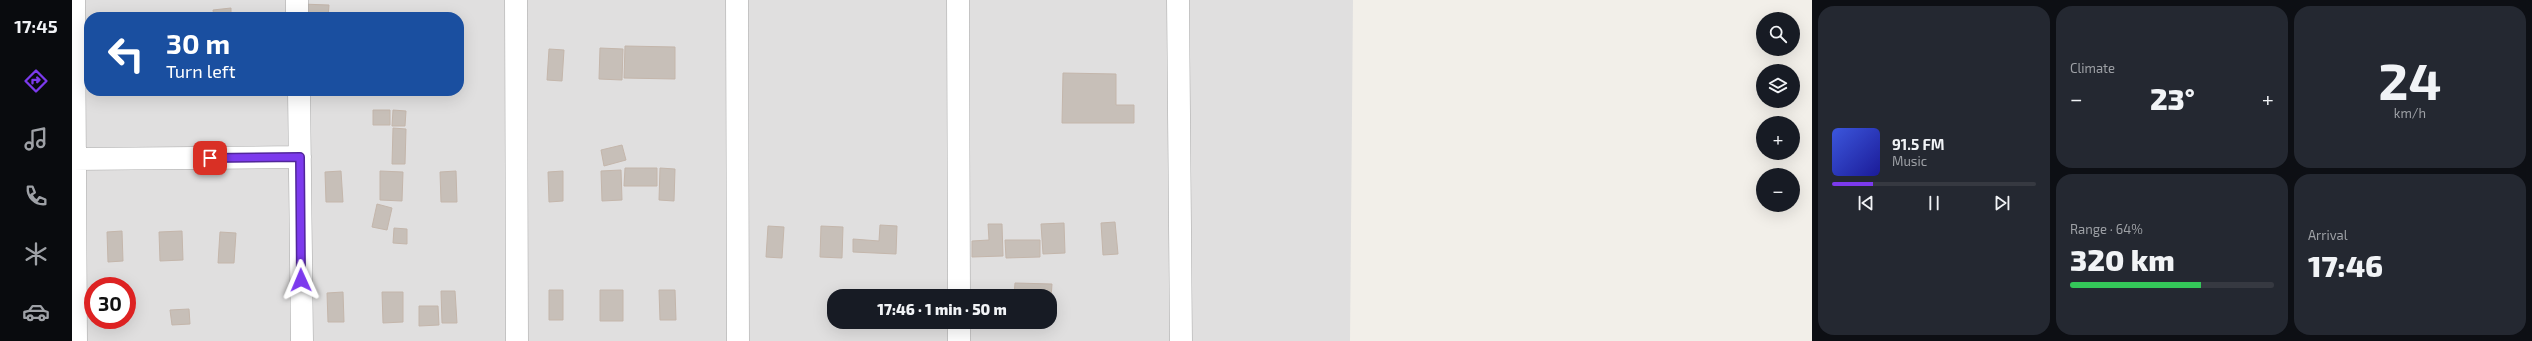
<!DOCTYPE html>
<meta charset="utf-8">
<style>
body{margin:0;font-family:"Exo 2",sans-serif;background:#242831;color:#f1f3f6;height:100vh;display:flex;flex-direction:column;font-size:15px;white-space:nowrap}
*{box-sizing:border-box;margin:0}
p{font-size:13px;color:#9ea1a6}
.icon{flex:none;width:22px;height:22px;fill:none;stroke:currentColor;stroke-width:2;stroke-linecap:round;stroke-linejoin:round}
.map{position:relative;flex:1;overflow:hidden}
.side{display:flex;flex-direction:column;gap:6px;padding:6px;background:#0d0f14;width:720px}
.side>*{flex:none}
.guide{position:absolute;left:12px;top:12px;width:380px;height:84px;border-radius:16px;box-shadow:0 4px 16px #0002;background:#1a4fa0;color:#fff;overflow:hidden}
.controls{position:absolute;left:1684px;top:12px;display:grid;gap:8px}
.controls a{display:grid;place-items:center;width:44px;height:44px;border-radius:50%;background:#171b24;box-shadow:0 4px 16px #0002;font-size:20px}
.speed{position:absolute;left:12px;top:277px;display:flex;gap:8px;font-size:20px;font-weight:700;text-align:center}
.speed>*{display:grid;place-content:center;width:52px;height:52px;border-radius:50%;background:#171b24;box-shadow:0 4px 16px #0002;line-height:1}
.speed .limit{border:6px solid #d22;background:#fff;color:#111}
.pin{position:absolute;display:grid;place-items:center;width:34px;height:34px;color:#fff;margin:-17px;border-radius:8px;box-shadow:0 2px 6px #0006}
.me{position:absolute;width:44px;margin:-22px;rotate:359deg;stroke-linejoin:round;filter:drop-shadow(0 0 3px #0008)}
.turn{display:flex;align-items:center;gap:14px;height:84px;padding:0 16px;font-size:18px}
.turn .icon{width:52px;height:52px;stroke-width:2.5}
.turn b{display:block;font-size:28px;line-height:34px}
.big{font-size:30px;font-weight:800;line-height:1.1}
.side .widget{flex:1;display:flex;flex-direction:column;justify-content:center;gap:6px;min-width:0;padding:0 14px;border-radius:16px;background:#242831}
.side .dial{align-items:center;gap:0}
.dial b{font-size:52px;line-height:1}
.song{display:flex;align-items:center;gap:12px}
.cover{width:48px;height:48px;border-radius:6px;background:linear-gradient(135deg,hsl(230 70% 55%),hsl(240 70% 35%))}
.played{height:4px;border-radius:2px;background:linear-gradient(90deg,#7c3aed 20%,#363941 20%)}
.keys{display:flex;justify-content:space-around;direction:ltr}
.heat{display:flex;justify-content:space-between;align-items:center;font-size:22px;direction:ltr}
.charge{height:6px;border-radius:3px;background:linear-gradient(90deg,#34c759 64%,#363941 0)}
.side .tiles{flex:1;display:grid;gap:6px;grid-template-columns:repeat(3,1fr)}
.widget:first-child{grid-row:span 2}
.trip{position:absolute;left:755px;top:289px;width:230px;height:40px;border-radius:16px;background:#171b24;box-shadow:0 4px 16px #0002;font-weight:800;line-height:40px;text-align:center}
main{display:flex;flex:1;min-height:0}
.tab-bar{display:flex;flex-direction:column;width:72px;justify-content:space-around;align-items:center;background:#090b0e;color:#9ea1a6}
.tab-bar .icon{width:28px;height:28px}
.tab-bar .current{color:#7c3aed}
.tab-bar b{font-size:18px;color:#f1f3f6}
.map>svg:first-child{display:block}
.residential{fill:#e0dfdf;fill-rule:evenodd}
.building{fill:#c7bfb8;stroke:#c4b6ab}
.lines{fill:none;stroke-linecap:round;stroke-linejoin:round}
.street-casing{stroke:#a9a9a9;stroke-width:23}
.street{stroke:#fff;stroke-width:22}
.route-casing{stroke:#51269a;stroke-width:10}
.route{stroke:#7c3aed;stroke-width:7}
</style>
<main>
<nav class="tab-bar">
<b>17:45</b>
<svg class="icon current" aria-label="directions" viewBox="0 0 24 24"><path d="M12 3l9 9-9 9-9-9zM9 14v-3h6M13 9l2 2-2 2"/></svg>
<svg class="icon" aria-label="music" viewBox="0 0 24 24"><path d="M9 18V5l10-2v13"/><circle cx="6" cy="18" r="3"/><circle cx="16" cy="16" r="3"/></svg>
<svg class="icon" aria-label="phone" viewBox="0 0 24 24"><path d="M5 4h4l2 5-3 2q2 4 5 5l2-3 5 2v4C11 20 4 13 5 4z"/></svg>
<svg class="icon" aria-label="climate" viewBox="0 0 24 24"><path d="M12 3v18M4 7l16 10M4 17L20 7"/></svg>
<svg class="icon" aria-label="car" viewBox="0 0 24 24"><path d="M5 17H2v-5l4-1 3-4h7l3 4 3 1v5h-3M9 17h6M6 11h13"/><circle cx="7" cy="17" r="2"/><circle cx="17" cy="17" r="2"/></svg>
</nav>
<div class="map">
<svg width="1740" height="341" viewBox="0 0 1740 341">
<rect width="100%" height="100%" fill="#f2efe9"/>
<path class="residential" d="M0,0H1281L1278,341H0ZM17,17H387V91H17ZM21,286H55V320H21ZM762,296H978V322H762Z"/>
<path class="building" d="M229,4L257,5L256,17H228Z
M159,8V17H142L141,10Z
M553,46L603,47V79L552,78Z
M528,48L551,49L550,80L527,79Z
M477,49L492,50L490,81L475,80Z
M991,73L1044,74V105H1062V123H990Z
M301,110H318V125H301Z
M321,110L334,111L333,126H320Z
M321,128L334,129L333,164H320Z
M550,145L554,160L532,166L529,150Z
M553,168H585V186H552Z
M588,168L603,169L602,201L587,200Z
M549,170L550,200L530,201L529,171Z
M269,171L271,202H254L253,172Z
M308,171L331,172L330,201L308,200Z
M384,171L385,202H369L368,172Z
M491,171V201L477,202L476,172Z
M305,204L320,208L315,230L300,227Z
M1043,222L1046,254L1031,255L1029,223Z
M992,223L993,253L971,254L969,224Z
M916,224H930L931,256L900,257V241L917,240Z
M808,225L825,226L824,254L781,252V239L807,241Z
M696,226L712,227L710,258L694,257Z
M749,226L771,227L770,258L748,257Z
M322,228L335,229V244L321,243Z
M50,231L51,261L36,262L35,232Z
M110,231L111,260L88,261L87,232Z
M148,232L164,233L162,263H146Z
M933,240H968V257L934,258Z
M943,283L980,284L979,298L978,296H942Z
M477,290H491V320H477Z
M528,290H551V321H528Z
M587,290H603L604,320H588Z
M369,291H383L385,323H370Z
M271,292L272,322H256L255,293Z
M310,292H331V322L311,323Z
M347,306H366L367,325L347,326Z
M117,309L118,324L100,325L98,310Z"/>
<g class="lines">
<g class="street-casing">
<path id="street" d="M2,0L4,341
M225,0V17
M444,0L445,341
M665,0L666,341
M886,0L887,296
M1106,0L1109,341
M227,91L230,341
M0,159L228,157
M887,322V341"/>
</g>
<use href="#street" class="street"/>
</g>
<g class="lines">
<g class="route-casing">
<path id="route" d="M138,158L228,157L229,280"/>
</g>
<use href="#route" class="route"/>
</g>
</svg>
<div class="controls">
<a><svg class="icon" aria-label="search" viewBox="0 0 24 24"><circle cx="10" cy="10" r="6"/><path d="M15 15l6 6"/></svg></a>
<a><svg class="icon" aria-label="layers" viewBox="0 0 24 24"><path d="M12 4l9 5-9 5-9-5zM3 14l9 5 9-5"/></svg></a>
<a>+</a>
<a>−</a>
</div>
<div class="speed"><div class="limit">30</div></div>
<div class="pin" style="left:138px;top:158px;background:#d93025"><svg class="icon" aria-label="arrive" viewBox="0 0 24 24"><path d="M6 21V4h12l-3 4 3 4H6"/></svg></div>
<svg class="me" style="left:229px;top:280px" viewBox="-20 -20 40 40"><path d="M0-17L14 15 0 8-14 15z" fill="#7c3aed" stroke="#fff" stroke-width="4"/></svg>
<div class="trip">17:46 · 1 min · 50 m</div>
<div class="guide">
<div class="turn"><svg class="icon" aria-label="left" viewBox="0 0 24 24"><path d="M17 20v-9H6M10 6l-5 5 5 5"/></svg><div><b>30 m</b>Turn left</div></div>
</div>
</div>
<section class="side">
<div class="tiles">
<div class="widget">
<div class="song"><i class="cover"></i><div><b>91.5 FM</b><p>Music</p></div></div>
<div class="played"></div>
<div class="keys"><svg class="icon" aria-label="previous" viewBox="0 0 24 24"><path d="M18 5L8 12l10 7zM5 5v14"/></svg><svg class="icon" aria-label="pause" viewBox="0 0 24 24"><path d="M8 5v14M16 5v14"/></svg><svg class="icon" aria-label="next" viewBox="0 0 24 24"><path d="M6 5l10 7-10 7zM19 5v14"/></svg></div>
</div>
<div class="widget"><p>Climate</p>
<div class="heat"><a>−</a><b class="big">23°</b><a>+</a></div>
</div>
<div class="widget dial"><b>24</b><p>km/h</p></div>
<div class="widget"><p>Range · 64%</p><b class="big">320 km</b><div class="charge"></div></div>
<div class="widget"><p>Arrival</p><b class="big">17:46</b></div>
</div>
</section>
</main>
